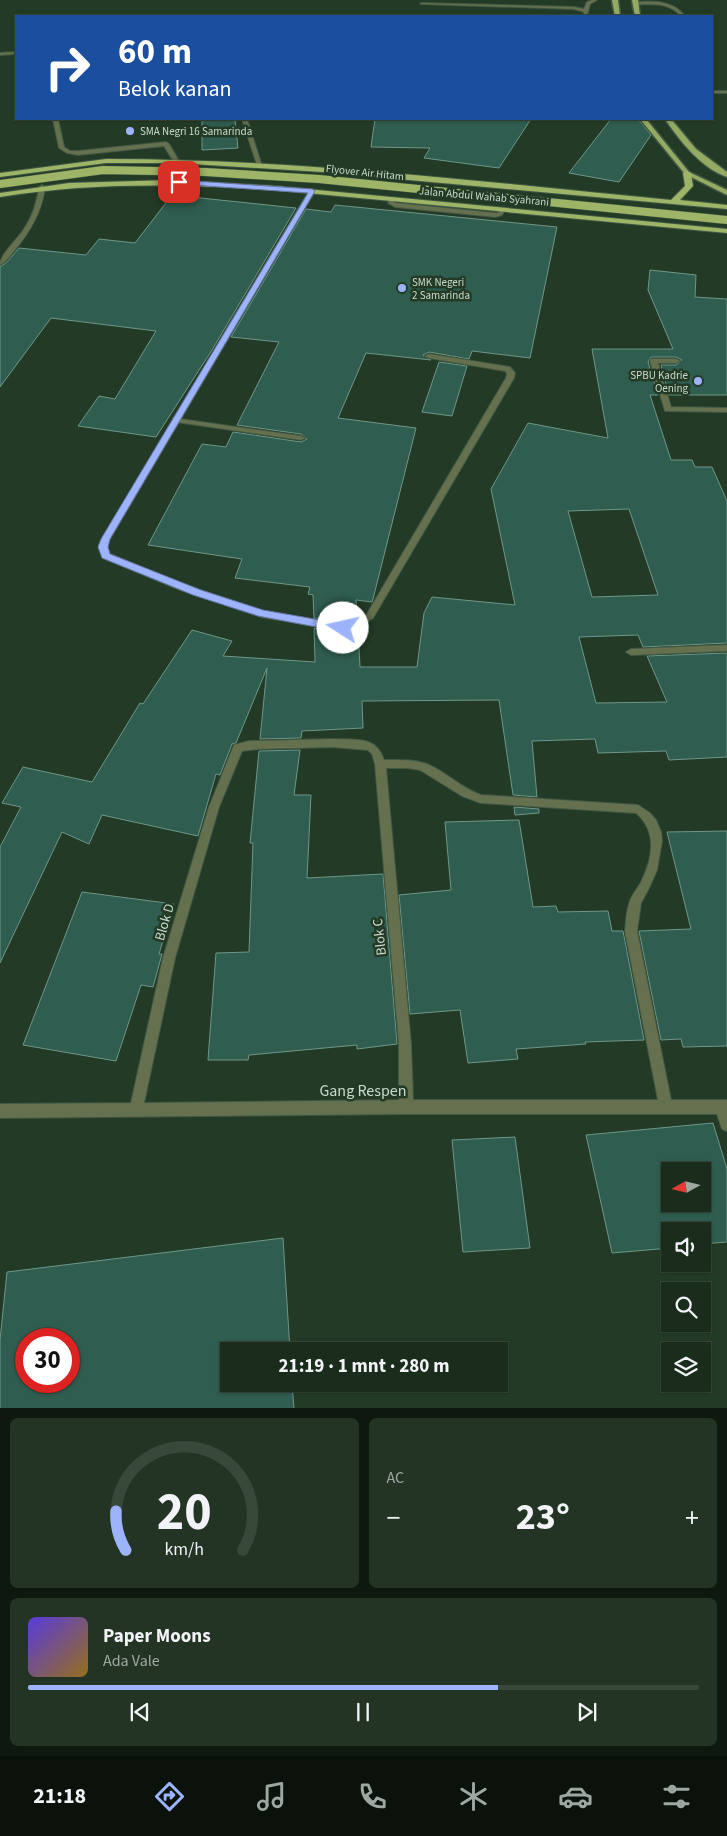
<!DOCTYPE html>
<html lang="id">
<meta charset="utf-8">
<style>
body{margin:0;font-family:"Source Sans 3",sans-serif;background:#233425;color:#f1f3f6;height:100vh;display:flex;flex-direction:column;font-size:19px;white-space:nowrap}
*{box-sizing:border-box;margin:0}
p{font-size:16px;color:#9fa7a3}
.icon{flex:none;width:28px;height:28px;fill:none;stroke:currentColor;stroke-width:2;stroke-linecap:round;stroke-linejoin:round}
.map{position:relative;height:1408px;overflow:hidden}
.panel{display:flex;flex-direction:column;gap:10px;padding:10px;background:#0e180f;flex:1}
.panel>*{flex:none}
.banner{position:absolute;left:15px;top:15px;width:698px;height:105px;border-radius:0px;box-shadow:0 1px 4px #0004,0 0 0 1px #38483b;background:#1a4fa0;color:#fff;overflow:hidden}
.needle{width:32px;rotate:262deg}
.tools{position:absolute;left:661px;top:1162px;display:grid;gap:10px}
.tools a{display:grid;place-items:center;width:50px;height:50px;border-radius:0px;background:#1a2c1c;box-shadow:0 1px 4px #0004,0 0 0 1px #38483b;font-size:25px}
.speed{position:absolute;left:15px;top:1328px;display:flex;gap:10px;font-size:25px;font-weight:700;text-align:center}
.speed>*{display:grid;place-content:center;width:65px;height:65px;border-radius:50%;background:#1a2c1c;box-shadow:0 1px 4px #0004,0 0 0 1px #38483b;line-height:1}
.speed .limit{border:8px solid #d22;background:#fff;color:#111}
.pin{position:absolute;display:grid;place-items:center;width:42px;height:42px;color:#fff;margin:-21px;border-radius:10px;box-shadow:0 2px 8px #0006}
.me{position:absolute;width:55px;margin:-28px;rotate:280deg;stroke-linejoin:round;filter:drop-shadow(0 0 4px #0008)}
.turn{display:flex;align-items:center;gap:18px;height:105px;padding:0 20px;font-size:22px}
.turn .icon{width:65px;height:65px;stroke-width:2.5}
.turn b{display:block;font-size:35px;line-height:42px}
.big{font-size:38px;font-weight:700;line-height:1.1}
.panel .tile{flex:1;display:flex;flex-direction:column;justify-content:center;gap:8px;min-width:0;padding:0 18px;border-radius:8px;background:#233425}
.panel .dial{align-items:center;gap:0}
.dial svg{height:130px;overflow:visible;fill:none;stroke:#38483b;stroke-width:7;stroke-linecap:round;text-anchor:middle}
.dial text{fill:#f1f3f6;stroke:none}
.song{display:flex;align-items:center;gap:15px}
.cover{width:60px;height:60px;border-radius:8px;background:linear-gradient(135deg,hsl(250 70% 55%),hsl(40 70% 35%))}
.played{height:5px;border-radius:2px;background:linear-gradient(90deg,#9db4fd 70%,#38483b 70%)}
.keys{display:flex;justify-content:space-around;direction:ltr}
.heat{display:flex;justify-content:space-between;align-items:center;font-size:28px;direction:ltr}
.panel .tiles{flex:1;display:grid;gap:10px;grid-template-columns:1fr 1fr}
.tile:last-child{grid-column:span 2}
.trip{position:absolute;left:220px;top:1342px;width:288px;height:50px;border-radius:0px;background:#1a2c1c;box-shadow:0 1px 4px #0004,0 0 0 1px #38483b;font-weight:700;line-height:50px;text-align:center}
.menu{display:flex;height:80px;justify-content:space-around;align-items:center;background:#0a120b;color:#9fa7a3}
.menu .icon{width:35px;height:35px}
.menu .on{color:#9db4fd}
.menu b{font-size:22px;color:#f1f3f6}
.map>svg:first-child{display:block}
.building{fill:#2f5d4f;stroke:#6f9789;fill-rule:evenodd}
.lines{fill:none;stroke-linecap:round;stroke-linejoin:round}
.service-casing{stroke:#415844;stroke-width:2}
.minor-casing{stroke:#415844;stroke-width:2}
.primary-casing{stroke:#415844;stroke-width:3}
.trunk-casing{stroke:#415844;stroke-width:2}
.service{fill:#65704e;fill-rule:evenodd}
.minor{fill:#65704e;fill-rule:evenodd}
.primary{fill:#94a962;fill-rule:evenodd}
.trunk{fill:#9eb466;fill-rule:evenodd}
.trunk-bridge-casing{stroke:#415844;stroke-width:9;stroke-linecap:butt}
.trunk-bridge{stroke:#9eb466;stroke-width:8}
.route{fill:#9db4fd;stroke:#6675a4}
.poi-dot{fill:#9db4fd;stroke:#233b26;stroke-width:2}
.labels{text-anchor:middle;stroke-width:5;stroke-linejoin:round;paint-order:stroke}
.far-poi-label{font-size:11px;fill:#cbdacc;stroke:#233b26;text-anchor:start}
.far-street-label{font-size:11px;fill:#cbdacc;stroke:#233b26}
.street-label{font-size:14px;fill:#cbdacc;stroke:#233b26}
.near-street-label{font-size:16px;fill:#cbdacc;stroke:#233b26}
</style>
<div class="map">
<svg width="727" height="1409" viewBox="0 0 727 1409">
<rect width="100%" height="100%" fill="#233b26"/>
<path class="building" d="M202,119H235L238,148L202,150Z
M375,119H531L499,168L424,158L430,148L371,147Z
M611,119H638L651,135L619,182L569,173Z
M172,195L296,208L212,350L156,437L78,426L99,396L115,399L156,331L51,318L0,387V267L7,262L19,248L86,255L99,239L135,243Z
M335,205L557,227L530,358L472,351L469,359L429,352L423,355L431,360L366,353L338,418L416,428L373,599L372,602L356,600L357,618L343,623L314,618L313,595L308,594L310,587L235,578L242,559L148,545L202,444L226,447L233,432L301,442L307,439L301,434L237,425L279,342L231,337L306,209L331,212Z
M650,270L696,275L695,297L727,299V395H669L661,365H676L682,360L676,357H651L648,362L658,395H650L671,460H692L695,467H712L727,501V643L643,647L638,635L579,637L596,703L667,702L647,656L727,653V757L669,760L666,751L598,753L595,739L532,741L537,797L513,795L499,700L362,701L363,728L302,731L301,738L260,739L267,668L236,743L232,744L220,775L216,774L198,836L102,815L89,844L62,832L0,963V847L21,807L2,803L23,767L92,782L140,703L143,704L192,630L232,641L223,656L315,662L314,628L343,633L358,629L360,667H417L424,613L432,597L515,605L491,489L528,423L608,438L592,349H673L648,290ZM629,509L658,595L592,597L568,511Z
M439,362L467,366L452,416L422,412Z
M300,750L294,795H311L307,878L383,874L397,1044L357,1049V1045L249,1055L248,1060H208L216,953L249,952L253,843H250L259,751Z
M514,807L539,809V813L515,815Z
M519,820L533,907L556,906L558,912L608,911L612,931H623L644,1040L585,1042L586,1044L516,1049L518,1059L468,1063L460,1010L410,1014L399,895L451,890L445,822Z
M727,831V1046L683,1047L681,1039L661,1040L639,931L691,929L667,832Z
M82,892L174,904L159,954H162L153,987L141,985L116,1061L23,1045Z
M713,1123L727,1169V1242L702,1244V1231H670V1248L612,1253L586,1135ZM670,1171H702V1204H670Z
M515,1137L530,1248L463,1252L452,1140Z
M283,1238L290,1351H229V1384H292L294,1409H0V1340L7,1272ZM26,1339H69V1381H26Z"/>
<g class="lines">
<g class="service-casing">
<path id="service" d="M592,0H597L590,4L587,16H583L584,12L574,9L420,4L422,3L574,7L584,9L587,2Z
M635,2C654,1 672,0 685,16H681C668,1 651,5 634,4Z
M711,91H727V93H711Z
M390,198H394V202L396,203L495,213H498L500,208L505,209L502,215L495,217L395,207L388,203Z
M651,359H676L680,361L676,363H658L671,407L727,408V412L665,411L650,361Z
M173,418L301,436L305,438L301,440L176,422H173Z"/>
</g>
<g class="minor-casing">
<path id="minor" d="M16,52V54L0,55V53Z
M53,119H58L64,147L70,151H78L166,142L169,144L179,161L174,162L164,146L78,155L67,153L59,148Z
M242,119H247L262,166L257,165Z
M42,185L45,187C42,212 30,232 14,251C10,256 6,262 0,265C0,254 18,239 24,229C33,216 37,202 39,187Z
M312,189L315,191L110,539L107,547L110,554L184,585L263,611L343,625L354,622L367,614L506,378L507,373L505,371L429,358L425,356L429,354L510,367L515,373L514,378L373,618L360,626L343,631L262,617L178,589L103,558L99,547L102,539L309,191Z
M727,645V651L631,655L626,652L631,649Z
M332,739C354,740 376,735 384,760C398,760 413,759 427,764C446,772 461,788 481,795L638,805L650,813L656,820L661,832L662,841L657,870L649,888L641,903L637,931L671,1100H727V1131L722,1129L717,1114H406L0,1118V1104L131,1103L163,958L209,807L234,745L249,741ZM332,747L368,750L372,754L375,764L399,1044V1100L144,1103L175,958L219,807L242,751L259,749ZM386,768H407L420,770L462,796L481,803L636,813C657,831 653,857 642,880C638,889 631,895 629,904C626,913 626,922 625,931L658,1100H413L411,1044Z"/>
</g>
<g class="primary-casing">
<path id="primary" d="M612,0H618L620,16H615Z
M632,0H638L640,16H635Z
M640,119H646L689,172L727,190V195L685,174Z
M665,119H671L696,149L727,172V177C701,168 680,141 665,119Z"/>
</g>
<g class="trunk-casing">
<path id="trunk" d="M106,159C295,159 483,182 671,200L685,186L683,173L687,171L691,173L693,186L680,200L727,205V209L322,172L176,163H106L0,177V173Z
M171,180L275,186L727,229V233L275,190C182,184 92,182 0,197V193L69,183Z"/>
</g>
<use href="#service" class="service"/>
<use href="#minor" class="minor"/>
<use href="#primary" class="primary"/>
<use href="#trunk" class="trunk"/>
<g class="trunk-bridge-casing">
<path id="trunk-bridge" d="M0,184L103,170L205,172L319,179L727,220"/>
</g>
<use href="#trunk-bridge" class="trunk-bridge"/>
</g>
<path class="route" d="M179,180L312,189L315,191L110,539L108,547L110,554L201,590L263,610L343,624L347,625L348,628L347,630L343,632L258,616L193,595L102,558L98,547L101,539L308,193L177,184V181Z"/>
<g class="poi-dot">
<circle cx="130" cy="131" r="5"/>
<circle cx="402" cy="288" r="5"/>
<circle cx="698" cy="381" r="5"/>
</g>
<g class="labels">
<g class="far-poi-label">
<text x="140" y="135">SMA Negri 16 Samarinda</text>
<text x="412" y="286">SMK Negeri<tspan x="412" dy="13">2 Samarinda</tspan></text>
<text x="688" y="379" text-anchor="end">SPBU Kadrie<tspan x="688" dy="13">Oening</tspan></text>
</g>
<g class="far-street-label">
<text transform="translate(365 172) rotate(6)" y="4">Flyover Air Hitam</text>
<text transform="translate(484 196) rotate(5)" y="4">Jalan Abdul Wahab Syahrani</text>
</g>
<g class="street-label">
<text transform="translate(164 922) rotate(-74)" y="5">Blok D</text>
<text transform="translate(379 937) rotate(-96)" y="5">Blok C</text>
</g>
<g class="near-street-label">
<text x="363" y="1096">Gang Respen</text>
</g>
</g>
</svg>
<div class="tools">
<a><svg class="needle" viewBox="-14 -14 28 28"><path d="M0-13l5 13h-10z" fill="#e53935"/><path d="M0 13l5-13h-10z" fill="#9fa7a3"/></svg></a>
<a><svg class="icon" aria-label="sound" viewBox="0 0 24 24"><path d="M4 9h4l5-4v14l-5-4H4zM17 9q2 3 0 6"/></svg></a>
<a><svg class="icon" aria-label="search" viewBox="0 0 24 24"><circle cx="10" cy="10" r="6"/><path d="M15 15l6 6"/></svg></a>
<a><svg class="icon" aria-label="layers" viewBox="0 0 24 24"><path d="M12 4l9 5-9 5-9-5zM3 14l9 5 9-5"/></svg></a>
</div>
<div class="speed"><div class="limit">30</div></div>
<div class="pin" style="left:179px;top:182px;background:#d93025"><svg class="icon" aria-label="arrive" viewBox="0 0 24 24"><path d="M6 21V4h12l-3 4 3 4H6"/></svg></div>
<svg class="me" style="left:343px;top:628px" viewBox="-20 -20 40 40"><circle r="19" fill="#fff"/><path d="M0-13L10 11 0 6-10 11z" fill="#9db4fd"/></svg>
<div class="trip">21:19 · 1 mnt · 280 m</div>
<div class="banner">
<div class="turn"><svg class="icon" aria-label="right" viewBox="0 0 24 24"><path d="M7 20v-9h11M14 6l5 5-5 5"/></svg><div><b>60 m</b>Belok kanan</div></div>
</div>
</div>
<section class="panel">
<div class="tiles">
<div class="tile dial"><svg viewBox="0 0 100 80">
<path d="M14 69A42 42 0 1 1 86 69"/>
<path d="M14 69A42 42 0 0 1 8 45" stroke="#9db4fd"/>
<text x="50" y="56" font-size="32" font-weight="700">20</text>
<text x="50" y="72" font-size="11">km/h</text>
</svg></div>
<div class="tile"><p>AC</p>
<div class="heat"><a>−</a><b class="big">23°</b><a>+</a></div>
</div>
<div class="tile">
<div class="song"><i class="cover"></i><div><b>Paper Moons</b><p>Ada Vale</p></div></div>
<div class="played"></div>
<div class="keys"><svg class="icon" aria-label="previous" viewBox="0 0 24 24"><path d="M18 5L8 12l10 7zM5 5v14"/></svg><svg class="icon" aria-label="pause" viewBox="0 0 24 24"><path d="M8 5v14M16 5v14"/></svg><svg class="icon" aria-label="next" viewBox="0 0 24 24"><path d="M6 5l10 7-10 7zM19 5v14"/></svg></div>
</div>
</div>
</section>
<nav class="menu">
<b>21:18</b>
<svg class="icon on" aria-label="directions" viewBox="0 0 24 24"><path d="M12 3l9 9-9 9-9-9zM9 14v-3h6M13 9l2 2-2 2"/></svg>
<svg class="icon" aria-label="music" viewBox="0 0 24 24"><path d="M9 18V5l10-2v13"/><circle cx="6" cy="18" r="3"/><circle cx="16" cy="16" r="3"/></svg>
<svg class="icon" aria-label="phone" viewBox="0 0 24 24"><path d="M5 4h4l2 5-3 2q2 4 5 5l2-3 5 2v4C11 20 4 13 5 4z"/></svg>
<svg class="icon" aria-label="climate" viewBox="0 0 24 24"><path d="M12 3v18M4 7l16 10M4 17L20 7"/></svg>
<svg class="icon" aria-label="car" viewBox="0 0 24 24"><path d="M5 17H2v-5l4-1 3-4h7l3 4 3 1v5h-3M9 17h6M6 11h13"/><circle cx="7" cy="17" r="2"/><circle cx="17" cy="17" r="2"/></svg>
<svg class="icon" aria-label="filters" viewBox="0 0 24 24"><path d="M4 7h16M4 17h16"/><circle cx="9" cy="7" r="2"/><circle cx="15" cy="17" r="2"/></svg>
</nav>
